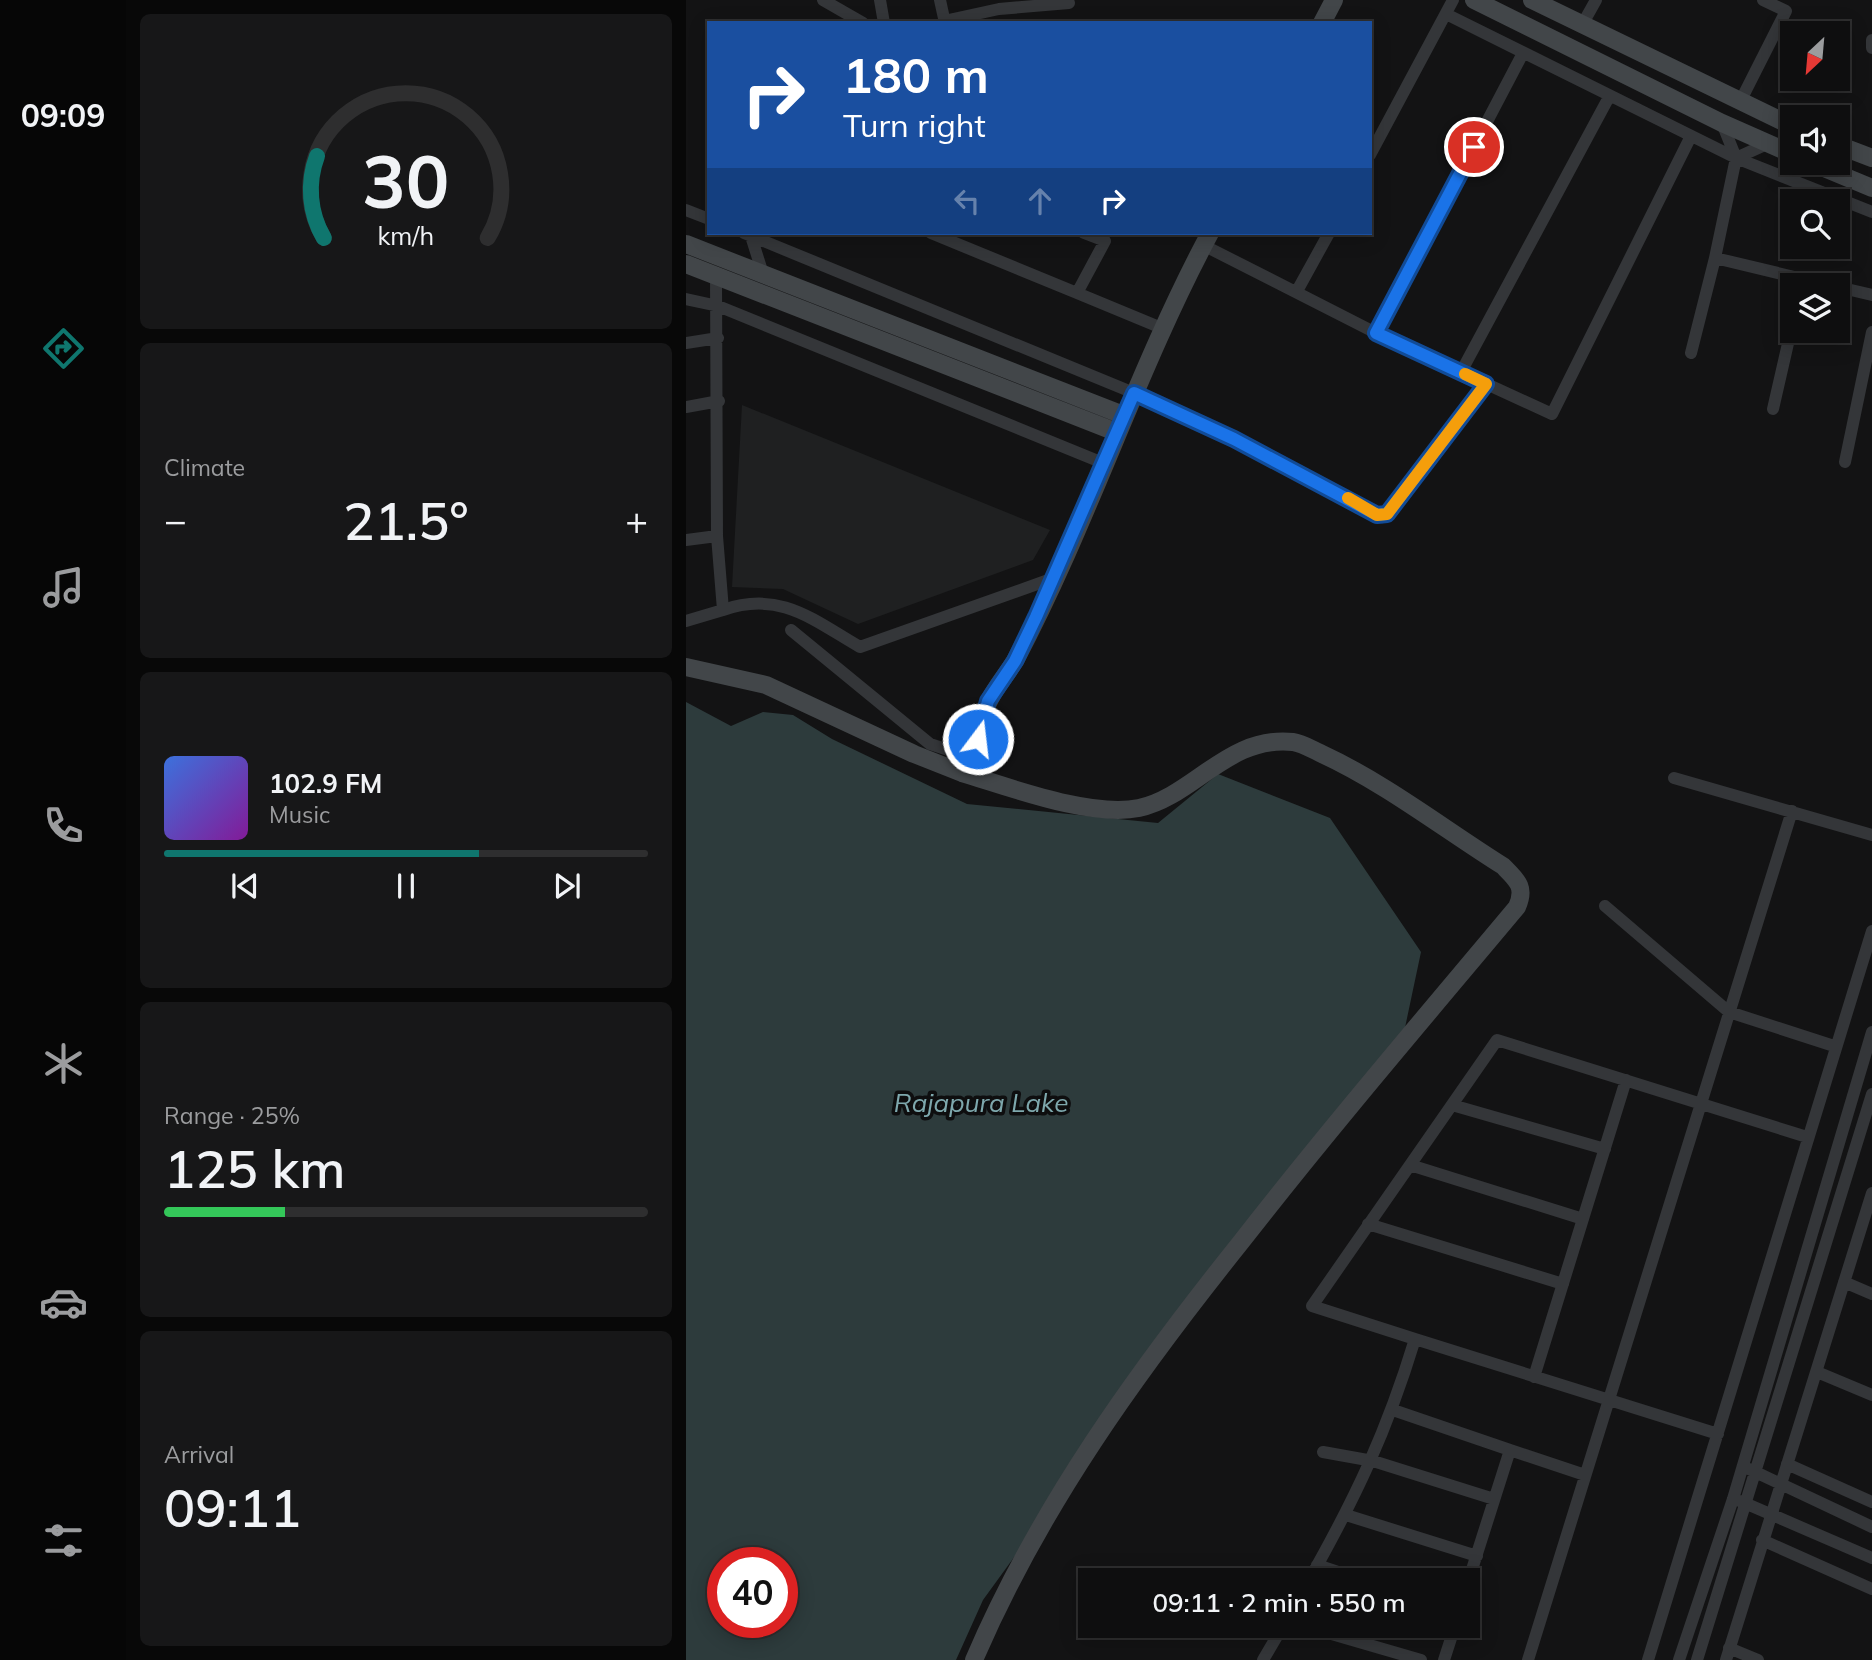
<!DOCTYPE html>
<meta charset="utf-8">
<style>
body{margin:0;font-family:Mulish,sans-serif;background:#171718;color:#f1f3f6;height:100vh;display:flex;flex-direction:column;font-size:26px;white-space:nowrap}
*{box-sizing:border-box;margin:0}
p{font-size:23px;color:#9b9c9e}
.icon{flex:none;width:38px;height:38px;fill:none;stroke:currentColor;stroke-width:2;stroke-linecap:round;stroke-linejoin:round}
.map{position:relative;flex:1;overflow:hidden}
.details{display:flex;flex-direction:column;gap:14px;padding:14px;background:#080808;width:560px}
.details>*{flex:none}
.hud{position:absolute;left:21px;top:21px;width:665px;height:214px;border-radius:0px;box-shadow:0 4px 18px #0003,0 0 0 2px #2e2e2f;background:#1a4fa0;color:#fff;overflow:hidden}
.needle{width:46px;rotate:206deg}
.fabs{position:absolute;left:1094px;top:21px;display:grid;gap:14px}
.fabs a{display:grid;place-items:center;width:70px;height:70px;border-radius:0px;background:#0e0e0f;box-shadow:0 4px 18px #0003,0 0 0 2px #2e2e2f;font-size:35px}
.speed{position:absolute;left:21px;top:1547px;display:flex;gap:14px;font-size:35px;font-weight:700;text-align:center}
.speed>*{display:grid;place-content:center;width:91px;height:91px;border-radius:50%;background:#0e0e0f;box-shadow:0 4px 18px #0003,0 0 0 2px #2e2e2f;line-height:1}
.speed .limit{border:10px solid #d22;background:#fff;color:#111}
.pin{position:absolute;display:grid;place-items:center;width:60px;height:60px;color:#fff;margin:-30px;border:4px solid #fff;border-radius:50%;box-shadow:0 2px 7px #0007}
.me{position:absolute;width:77px;margin:-38px;rotate:15deg;stroke-linejoin:round;filter:drop-shadow(0 0 5px #0008)}
.turn{display:flex;align-items:center;gap:24px;height:147px;padding:0 21px;font-size:32px}
.turn .icon{width:91px;height:91px;stroke-width:2.5}
.turn b{display:block;font-size:49px;line-height:60px}
.lanes{display:flex;align-items:center;height:66px;padding:0 21px;background:#0003;justify-content:center;gap:35px;direction:ltr}
.lanes .off{opacity:.35}
.big{font-size:52px;font-weight:600;line-height:1.1}
.details .tile{flex:1;display:flex;flex-direction:column;justify-content:center;gap:10px;min-width:0;padding:0 24px;border-radius:10px;background:#171718}
.details .dial{align-items:center;gap:0}
.dial svg{height:182px;overflow:visible;fill:none;stroke:#2e2e2f;stroke-width:7;stroke-linecap:round;text-anchor:middle}
.dial text{fill:#f1f3f6;stroke:none}
.song{display:flex;align-items:center;gap:21px}
.cover{width:84px;height:84px;border-radius:10px;background:linear-gradient(135deg,hsl(220 70% 55%),hsl(290 70% 35%))}
.played{height:7px;border-radius:4px;background:linear-gradient(90deg,#0f766e 65%,#2e2e2f 65%)}
.keys{display:flex;justify-content:space-around;direction:ltr}
.heat{display:flex;justify-content:space-between;align-items:center;font-size:38px;direction:ltr}
.charge{height:10px;border-radius:5px;background:linear-gradient(90deg,#34c759 25%,#2e2e2f 0)}
.trip{position:absolute;left:392px;top:1568px;width:402px;height:70px;border-radius:0px;background:#0e0e0f;box-shadow:0 4px 18px #0003,0 0 0 2px #2e2e2f;font-weight:600;line-height:70px;text-align:center}
main{display:flex;flex:1;min-height:0}
.menu{display:flex;flex-direction:column;width:126px;justify-content:space-around;align-items:center;background:#060606;color:#9b9c9e}
.menu .icon{width:49px;height:49px}
.menu .on{color:#0f766e}
.menu b{font-size:32px;color:#f1f3f6}
.map>svg:first-child{display:block}
.built{fill:#1f2021}
.water{fill:#2d3b3c;fill-rule:evenodd}
.lines{fill:none;stroke-linecap:round;stroke-linejoin:round}
.street{stroke:#343639;stroke-width:12}
.secondary{stroke:#424649;stroke-width:18}
.route-casing{stroke:#114b97;stroke-width:18}
.route{stroke:#1a73e8;stroke-width:12}
.slow{stroke:#f59e0b;stroke-width:12}
.labels{text-anchor:middle;stroke-width:7;stroke-linejoin:round;paint-order:stroke}
.water-label{font-size:26px;font-style:italic;fill:#7ea8ad;stroke:#0e0e0f}
</style>
<main>
<nav class="menu">
<b>09:09</b>
<svg class="icon on" aria-label="directions" viewBox="0 0 24 24"><path d="M12 3l9 9-9 9-9-9zM9 14v-3h6M13 9l2 2-2 2"/></svg>
<svg class="icon" aria-label="music" viewBox="0 0 24 24"><path d="M9 18V5l10-2v13"/><circle cx="6" cy="18" r="3"/><circle cx="16" cy="16" r="3"/></svg>
<svg class="icon" aria-label="phone" viewBox="0 0 24 24"><path d="M5 4h4l2 5-3 2q2 4 5 5l2-3 5 2v4C11 20 4 13 5 4z"/></svg>
<svg class="icon" aria-label="climate" viewBox="0 0 24 24"><path d="M12 3v18M4 7l16 10M4 17L20 7"/></svg>
<svg class="icon" aria-label="car" viewBox="0 0 24 24"><path d="M5 17H2v-5l4-1 3-4h7l3 4 3 1v5h-3M9 17h6M6 11h13"/><circle cx="7" cy="17" r="2"/><circle cx="17" cy="17" r="2"/></svg>
<svg class="icon" aria-label="filters" viewBox="0 0 24 24"><path d="M4 7h16M4 17h16"/><circle cx="9" cy="7" r="2"/><circle cx="15" cy="17" r="2"/></svg>
</nav>
<section class="details">
<div class="tile dial"><svg viewBox="0 0 100 80">
<path d="M14 69A42 42 0 1 1 86 69"/>
<path d="M14 69A42 42 0 0 1 11 33" stroke="#0f766e"/>
<text x="50" y="56" font-size="32" font-weight="700">30</text>
<text x="50" y="72" font-size="11">km/h</text>
</svg></div>
<div class="tile"><p>Climate</p>
<div class="heat"><a>−</a><b class="big">21.5°</b><a>+</a></div>
</div>
<div class="tile">
<div class="song"><i class="cover"></i><div><b>102.9 FM</b><p>Music</p></div></div>
<div class="played"></div>
<div class="keys"><svg class="icon" aria-label="previous" viewBox="0 0 24 24"><path d="M18 5L8 12l10 7zM5 5v14"/></svg><svg class="icon" aria-label="pause" viewBox="0 0 24 24"><path d="M8 5v14M16 5v14"/></svg><svg class="icon" aria-label="next" viewBox="0 0 24 24"><path d="M6 5l10 7-10 7zM19 5v14"/></svg></div>
</div>
<div class="tile"><p>Range · 25%</p><b class="big">125 km</b><div class="charge"></div></div>
<div class="tile"><p>Arrival</p><b class="big">09:11</b></div>
</section>
<div class="map">
<svg width="1186" height="1660" viewBox="0 0 1186 1660">
<rect width="100%" height="100%" fill="#131314"/>
<path class="built" d="M56,405L364,530L347,560L172,624L97,589L46,587Z"/>
<path class="water" d="M0,702L45,726L77,712L107,715L146,739L281,804L472,823L532,774L644,818L735,952L713,1056L581,1209L297,1600L270,1660H0ZM37,1563H96V1622H37Z"/>
<g class="lines">
<path class="street" d="M137,0L177,23
M194,0L198,23
M254,0L259,23
M760,14L1050,158L1186,212
M258,21L313,9L383,3
M896,25L910,0
M1186,40V48
M1054,102L1100,11L1077,0
M1036,123L1050,158L1029,258L1142,285
M684,155L767,0
M1050,158L1081,144
M0,210L23,219
M58,233L448,393L548,439L696,517L800,384
M64,233L77,274
M245,233L391,293L419,241L398,233
M517,245L690,333L866,414L1005,136
M30,276L31,536L37,610C94,590 127,620 174,647L368,578
M1152,287L1186,295
M611,291L643,233
M391,293L478,329
M0,299L32,306L417,463
M690,333L837,53
M0,343L32,338
M1005,353L1029,258
M775,372L923,97
M0,407L33,401
M1087,409L1106,326
M1159,462L1186,332
M0,540L31,536
M0,621L37,610
M105,630L244,744L287,758
M988,778L1186,835
M919,906L1043,1012L1148,1046
M766,1105L919,1149
M724,1165L897,1219
M682,1224L877,1284
M1158,1282L1186,1294
M729,1339L626,1306L811,1040L1121,1137
M1131,1372L1186,1395
M848,1377L940,1080
M707,1410L824,1450
M637,1452L687,1461L808,1499
M1101,1464L1186,1502
M1063,1469L1186,1527
M1054,1501L1186,1558
M660,1515L791,1556
M1076,1540L1186,1589
M631,1565L676,1580
M623,1580C670,1497 701,1431 729,1339L1032,1434
M782,1582L824,1450L899,1475
M618,1626L735,1660
M1043,1648L1072,1660
M577,1660L597,1626
M758,1660L769,1626
M842,1660L1106,811
M962,1660L1186,931
M993,1660L1047,1499L1186,1032
M1011,1660L1186,1094
M1040,1660L1186,1193"/>
<path class="secondary" d="M788,0L1036,123L1106,154
M846,0L1106,126
M636,23L648,0
M1152,145L1186,158
M1126,163L1186,188
M0,244L437,415
M0,264L430,432
M0,667L80,685L228,754L276,773C293,750 291,723 304,699C311,685 322,673 330,659C403,521 450,371 524,233
M276,773C323,787 405,818 453,808C508,796 542,735 607,742C616,743 627,750 636,754C699,783 758,829 817,866C831,880 840,887 831,907C738,1018 644,1128 555,1242C451,1372 354,1506 288,1660"/>
</g>
<g class="lines">
<g class="route-casing">
<path id="route" d="M292,739L302,701L329,661L350,617L448,393L548,439L691,515L701,514L800,384L690,333L788,147"/>
</g>
<use href="#route" class="route"/>
<path class="slow" d="M662,498L691,515L701,514L800,384L779,374"/>
</g>
<g class="labels">
<g class="water-label">
<text x="295" y="1112">Rajapura Lake</text>
</g>
</g>
</svg>
<div class="fabs">
<a><svg class="needle" viewBox="-14 -14 28 28"><path d="M0-13l5 13h-10z" fill="#e53935"/><path d="M0 13l5-13h-10z" fill="#9b9c9e"/></svg></a>
<a><svg class="icon" aria-label="sound" viewBox="0 0 24 24"><path d="M4 9h4l5-4v14l-5-4H4zM17 9q2 3 0 6"/></svg></a>
<a><svg class="icon" aria-label="search" viewBox="0 0 24 24"><circle cx="10" cy="10" r="6"/><path d="M15 15l6 6"/></svg></a>
<a><svg class="icon" aria-label="layers" viewBox="0 0 24 24"><path d="M12 4l9 5-9 5-9-5zM3 14l9 5 9-5"/></svg></a>
</div>
<div class="speed"><div class="limit">40</div></div>
<div class="pin" style="left:788px;top:147px;background:#d93025"><svg class="icon" aria-label="arrive" viewBox="0 0 24 24"><path d="M6 21V4h12l-3 4 3 4H6"/></svg></div>
<svg class="me" style="left:292px;top:739px" viewBox="-20 -20 40 40"><circle r="17" fill="#1a73e8" stroke="#fff" stroke-width="3"/><path d="M0-11L8 9 0 5-8 9z" fill="#fff"/></svg>
<div class="trip">09:11 · 2 min · 550 m</div>
<div class="hud">
<div class="turn"><svg class="icon" aria-label="right" viewBox="0 0 24 24"><path d="M7 20v-9h11M14 6l5 5-5 5"/></svg><div><b>180 m</b>Turn right</div></div>
<div class="lanes"><svg class="icon off" aria-label="left" viewBox="0 0 24 24"><path d="M17 20v-9H6M10 6l-5 5 5 5"/></svg><svg class="icon off" aria-label="ahead" viewBox="0 0 24 24"><path d="M12 20V5M6 11l6-6 6 6"/></svg><svg class="icon" aria-label="right" viewBox="0 0 24 24"><path d="M7 20v-9h11M14 6l5 5-5 5"/></svg></div>
</div>
</div>
</main>
